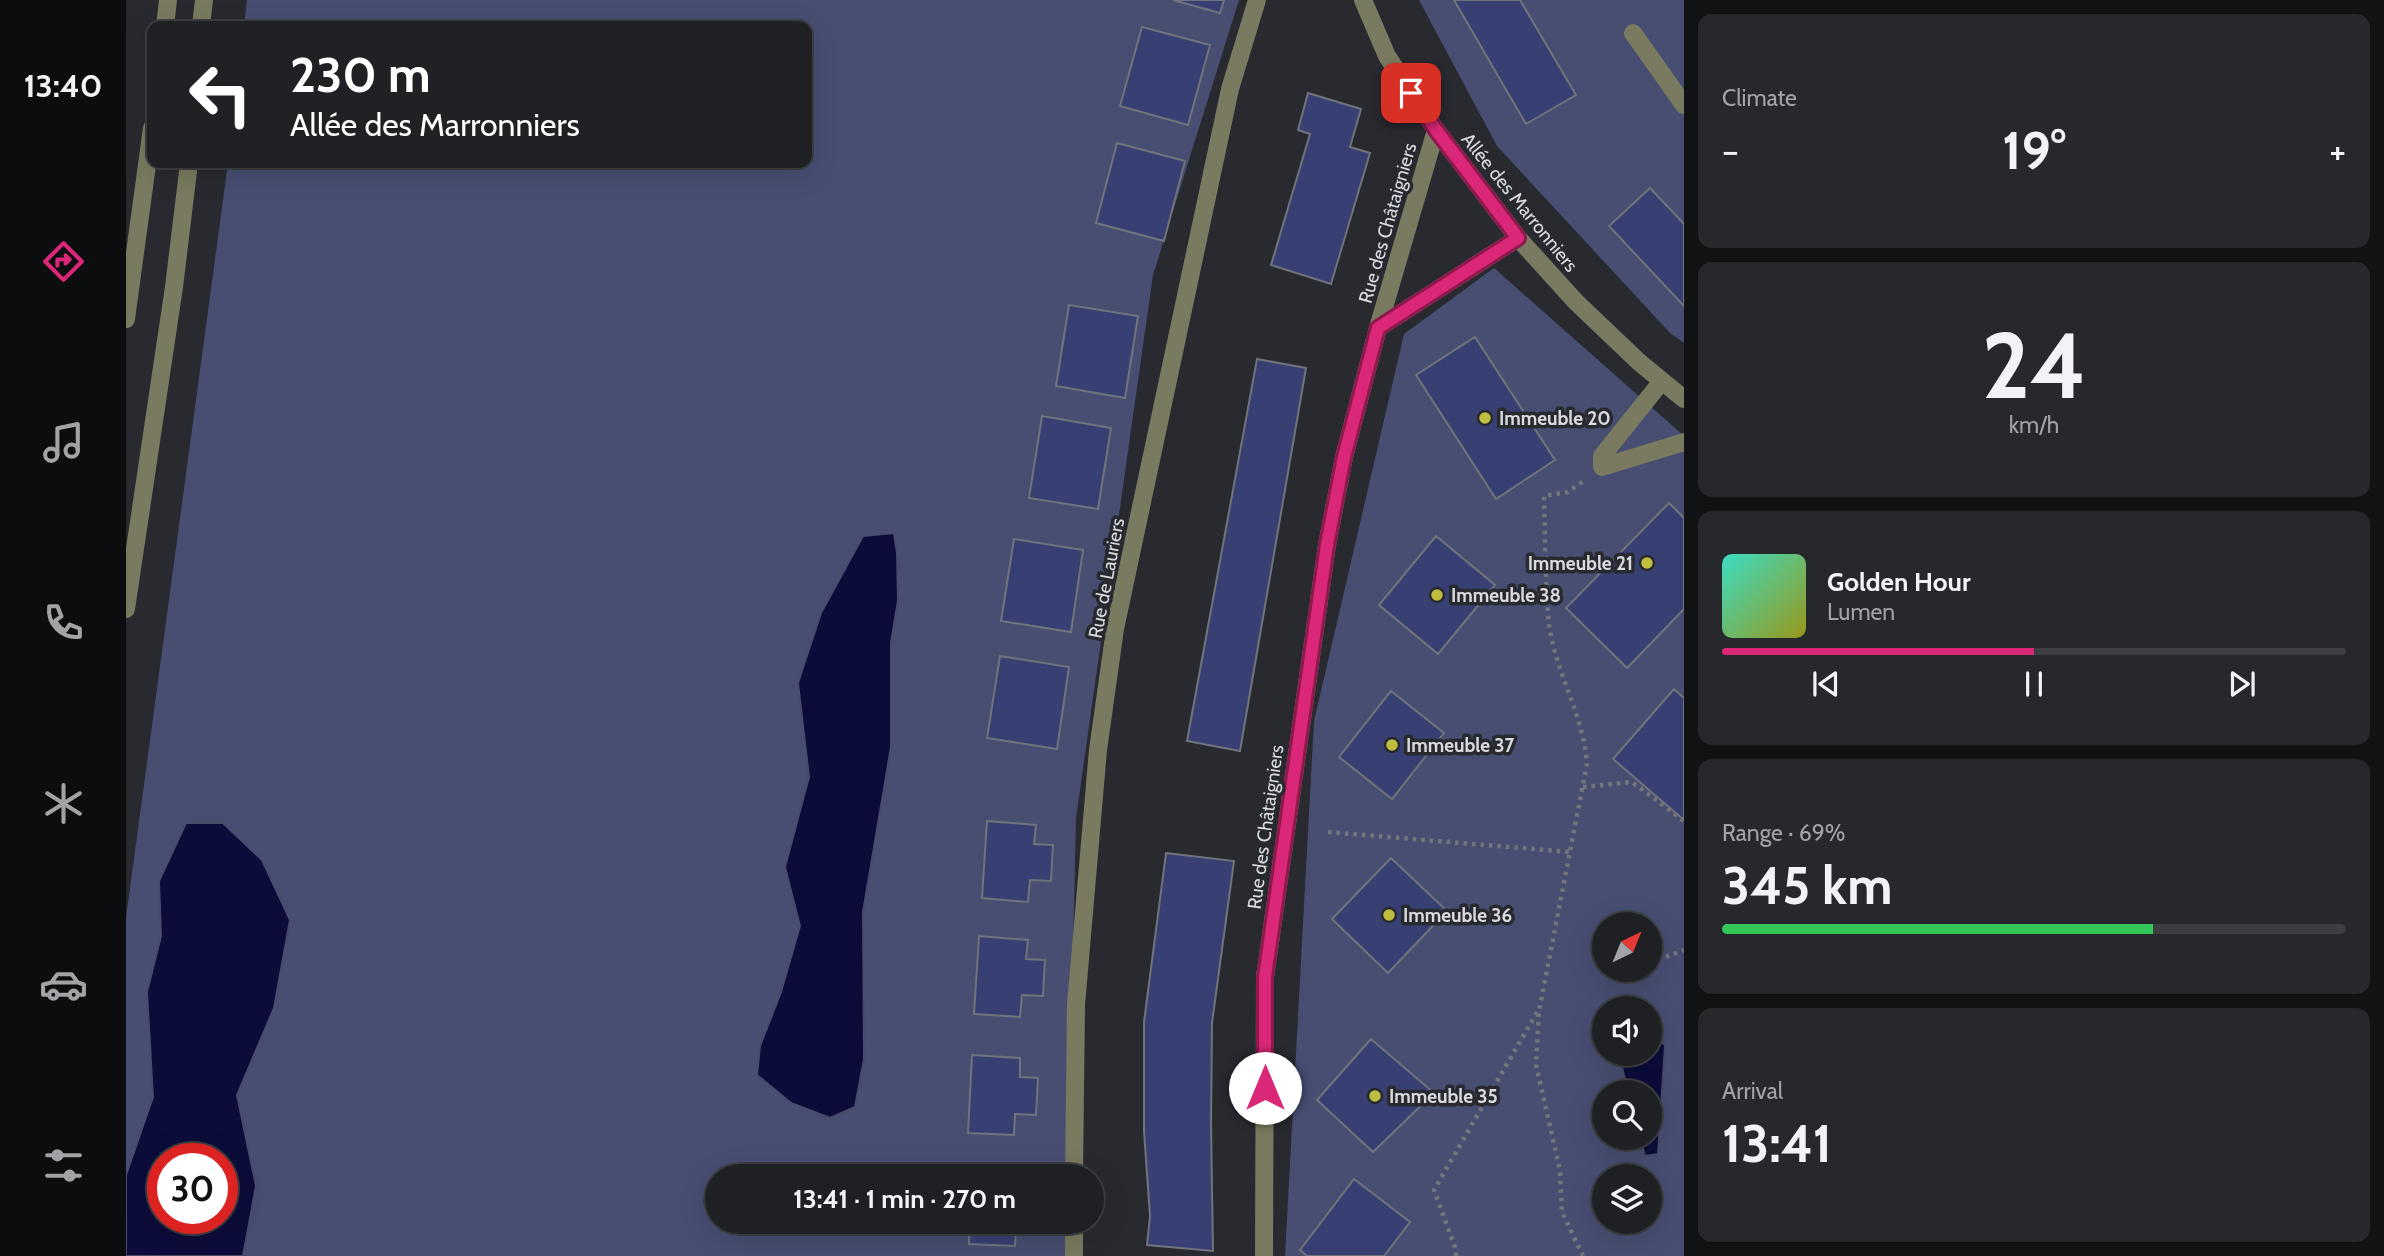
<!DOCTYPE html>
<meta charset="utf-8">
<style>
body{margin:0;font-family:Cabin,sans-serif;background:#26282c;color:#f1f3f6;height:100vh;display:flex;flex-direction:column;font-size:26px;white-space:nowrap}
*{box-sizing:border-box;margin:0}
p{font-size:23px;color:#a1a3a6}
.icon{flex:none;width:38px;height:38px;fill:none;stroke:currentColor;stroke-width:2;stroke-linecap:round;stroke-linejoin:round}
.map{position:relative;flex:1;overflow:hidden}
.panel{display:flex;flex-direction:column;gap:14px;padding:14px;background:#101214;width:700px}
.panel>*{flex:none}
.banner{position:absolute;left:21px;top:21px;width:665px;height:147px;border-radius:14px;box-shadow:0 7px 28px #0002,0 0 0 2px #3c3e41;background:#202124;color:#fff;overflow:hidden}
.needle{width:46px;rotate:43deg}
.buttons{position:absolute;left:1466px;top:912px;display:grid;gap:14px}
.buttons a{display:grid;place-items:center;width:70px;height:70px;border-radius:50%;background:#1e2024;box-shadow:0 7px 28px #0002,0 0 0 2px #3c3e41;font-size:35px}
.speed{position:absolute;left:21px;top:1143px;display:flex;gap:14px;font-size:35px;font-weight:700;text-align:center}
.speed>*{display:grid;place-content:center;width:91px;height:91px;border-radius:50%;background:#1e2024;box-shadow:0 7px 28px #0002,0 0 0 2px #3c3e41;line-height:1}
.speed .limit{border:10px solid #d22;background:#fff;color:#111}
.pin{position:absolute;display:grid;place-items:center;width:60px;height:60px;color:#fff;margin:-30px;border-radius:14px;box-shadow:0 4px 10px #0006}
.me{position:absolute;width:77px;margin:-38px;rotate:0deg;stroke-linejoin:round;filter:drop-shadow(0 0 5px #0008)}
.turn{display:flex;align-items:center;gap:24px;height:147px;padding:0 28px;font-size:32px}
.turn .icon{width:91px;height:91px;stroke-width:2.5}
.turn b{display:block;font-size:49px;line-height:60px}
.big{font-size:52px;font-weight:700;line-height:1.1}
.panel .widget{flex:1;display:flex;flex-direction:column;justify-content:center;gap:10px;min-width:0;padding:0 24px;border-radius:14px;background:#26282c}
.panel .dial{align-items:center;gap:0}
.dial b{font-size:91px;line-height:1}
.song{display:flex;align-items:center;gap:21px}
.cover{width:84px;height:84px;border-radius:10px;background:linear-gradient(135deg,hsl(170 70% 55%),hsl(60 70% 35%))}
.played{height:7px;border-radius:4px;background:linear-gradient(90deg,#db2777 50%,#3c3e41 50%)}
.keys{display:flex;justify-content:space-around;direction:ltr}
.heat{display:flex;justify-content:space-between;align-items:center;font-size:38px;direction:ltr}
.charge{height:10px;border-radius:5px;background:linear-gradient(90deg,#34c759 69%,#3c3e41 0)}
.trip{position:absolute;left:579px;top:1164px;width:399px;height:70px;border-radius:35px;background:#1e2024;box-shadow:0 7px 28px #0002,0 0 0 2px #3c3e41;font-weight:700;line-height:70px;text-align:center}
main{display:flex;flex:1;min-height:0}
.tab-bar{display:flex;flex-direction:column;width:126px;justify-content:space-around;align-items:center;background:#0c0d0e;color:#a1a3a6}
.tab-bar .icon{width:49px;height:49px}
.tab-bar .on{color:#db2777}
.tab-bar b{font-size:32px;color:#f1f3f6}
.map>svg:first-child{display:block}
.green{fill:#474e72;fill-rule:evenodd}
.water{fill:#0c0c3a;stroke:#4a4a6c;stroke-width:2;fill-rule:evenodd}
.building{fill:#384073;stroke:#71737b;stroke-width:2}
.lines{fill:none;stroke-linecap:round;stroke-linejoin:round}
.path{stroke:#73757b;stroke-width:4.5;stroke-dasharray:3.5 5;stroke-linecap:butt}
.minor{stroke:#797a5f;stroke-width:18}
.route-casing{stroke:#8e194d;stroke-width:18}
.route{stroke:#db2777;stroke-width:12}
.poi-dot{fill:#bfbe41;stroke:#282a30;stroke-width:2.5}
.labels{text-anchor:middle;stroke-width:7;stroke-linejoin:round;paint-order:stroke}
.street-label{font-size:19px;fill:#d9dadf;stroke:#282a30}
.poi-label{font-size:19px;font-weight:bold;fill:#d9dadf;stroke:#282a30;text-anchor:start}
</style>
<main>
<nav class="tab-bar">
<b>13:40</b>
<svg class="icon on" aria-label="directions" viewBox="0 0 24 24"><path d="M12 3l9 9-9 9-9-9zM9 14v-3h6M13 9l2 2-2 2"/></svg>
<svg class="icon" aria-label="music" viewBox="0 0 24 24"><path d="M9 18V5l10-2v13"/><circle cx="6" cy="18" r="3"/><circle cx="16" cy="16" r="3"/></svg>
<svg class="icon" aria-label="phone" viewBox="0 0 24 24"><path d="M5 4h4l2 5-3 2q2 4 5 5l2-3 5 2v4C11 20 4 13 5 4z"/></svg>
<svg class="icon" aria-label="climate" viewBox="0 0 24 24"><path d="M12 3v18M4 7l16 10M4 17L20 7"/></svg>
<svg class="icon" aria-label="car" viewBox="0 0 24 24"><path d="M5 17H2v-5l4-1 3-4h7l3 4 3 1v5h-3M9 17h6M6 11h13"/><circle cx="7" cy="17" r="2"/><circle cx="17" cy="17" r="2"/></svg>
<svg class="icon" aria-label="filters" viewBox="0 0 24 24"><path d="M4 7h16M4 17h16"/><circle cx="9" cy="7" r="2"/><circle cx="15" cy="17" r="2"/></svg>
</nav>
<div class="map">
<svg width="1558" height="1256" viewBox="0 0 1558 1256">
<rect width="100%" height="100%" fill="#282a30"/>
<path class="green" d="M121,0H1113L1027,275L950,818L942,1176H592V1222H941L940,1256H0V918L102,163H681V26H118ZM37,1158H96V1218H37Z
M1293,0H1558V343L1544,333L1371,146Z
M1368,268L1558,436V1256H1159L1188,721L1278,334ZM1479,924H1524V970H1479ZM1479,1008H1524V1054H1479ZM1479,1092H1524V1138H1479ZM1479,1176H1524V1222H1479Z"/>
<path class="water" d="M768,533L771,553L772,601L765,642V747L737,912L738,1059L729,1107L704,1118L665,1103L631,1075L634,1046L655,992L674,926L659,867L683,777L672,683L695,613L737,536Z
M60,823H97L136,860L164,920L148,1008L111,1095L130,1186L117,1256H0V1175L27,1097L21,992L35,936L33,881ZM37,1158H96V1218H37Z
M1524,1033L1539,1045L1532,1154L1519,1156L1514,1138H1524V1092H1502L1495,1063L1497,1054H1524Z"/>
<path class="building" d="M1047,0H1098L1094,13Z
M1328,0H1394L1450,95L1400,124Z
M1016,27L1084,45L1062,125L994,106Z
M1182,93L1235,109L1224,147L1244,153L1205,284L1145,265L1184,134L1172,130Z
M991,143L1059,161L1038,241L970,223Z
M1524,188L1558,224V306L1483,226Z
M943,305L1012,316L999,398L930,386Z
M1349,337L1429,460L1370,499L1290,375Z
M1131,359L1180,368L1114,751L1061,741Z
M916,416L985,428L972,509L903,498Z
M1543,503L1558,518V609L1501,668L1440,608Z
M1310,536L1369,585L1312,654L1253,605Z
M888,539L957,550L945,632L875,621Z
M874,656L943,667L931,749L861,738Z
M1548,689L1558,698V820L1487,759Z
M1265,691L1318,733L1266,799L1213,757Z
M861,821L910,825L908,844L927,845L925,881L904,880L902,902L856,898Z
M1040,853L1108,861L1086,1023L1085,1125L1087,1251L1021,1245L1024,1216L1018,1131V1022Z
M1265,858L1321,911L1262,973L1206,919Z
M853,936L902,940L900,959L919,960L917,996L896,995L894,1017L848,1014Z
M1245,1039L1308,1093L1247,1152L1191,1100Z
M846,1055L894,1058V1077L912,1078L910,1115L889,1114L888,1135L842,1133Z
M845,1166L894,1168V1176H845Z
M1228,1179L1284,1222L1258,1256H1181L1174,1250Z
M844,1222H911V1225L890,1224L889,1246L843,1244Z"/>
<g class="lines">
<path class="path" d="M1457,787L1506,782L1558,821
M1202,832L1444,852
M1524,963L1558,950
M1330,1256V1250L1308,1190L1413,1009
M1457,1256L1436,1212L1434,1170L1410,1065L1413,1011L1461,764C1458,719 1434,680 1425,636C1422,624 1422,611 1421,598C1419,564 1419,530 1418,496L1442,492L1459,480"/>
<path class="minor" d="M1237,0L1261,56L1310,130L1392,238L1450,302L1513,362L1558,399
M39,26L42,0
M75,26L78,0
M1507,33L1558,105
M0,319L26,128
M1252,328L1392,238
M1536,381L1476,456V467L1558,442
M0,609L48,287L63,163
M948,1176L950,1005L972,750L989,629L1104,89L1131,0
M948,1222V1256
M1138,1256L1139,977L1201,545L1218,457L1252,328L1310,130"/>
</g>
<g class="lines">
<g class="route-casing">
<path id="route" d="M1139,1088V977L1201,545L1218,457L1252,328L1392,238L1310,130L1285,93"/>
</g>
<use href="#route" class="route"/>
</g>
<g class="poi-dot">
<circle cx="1359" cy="418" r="7"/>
<circle cx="1521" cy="563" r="7"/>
<circle cx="1311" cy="595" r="7"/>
<circle cx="1266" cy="745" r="7"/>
<circle cx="1263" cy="915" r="7"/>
<circle cx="1249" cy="1096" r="7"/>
</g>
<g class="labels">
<g class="street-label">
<text transform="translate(1394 202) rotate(51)" y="7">Allée des Marronniers</text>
<text transform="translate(1261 223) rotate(-74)" y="7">Rue des Châtaigniers</text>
<text transform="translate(980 578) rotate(-79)" y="7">Rue de Lauriers</text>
<text transform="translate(1139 827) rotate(-82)" y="7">Rue des Châtaigniers</text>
</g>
<g class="poi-label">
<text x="1373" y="425">Immeuble 20</text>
<text x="1507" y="570" text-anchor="end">Immeuble 21</text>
<text x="1325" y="602">Immeuble 38</text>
<text x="1280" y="752">Immeuble 37</text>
<text x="1277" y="922">Immeuble 36</text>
<text x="1263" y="1103">Immeuble 35</text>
</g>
</g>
</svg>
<div class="buttons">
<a><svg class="needle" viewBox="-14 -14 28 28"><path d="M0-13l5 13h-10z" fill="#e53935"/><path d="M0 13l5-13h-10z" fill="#a1a3a6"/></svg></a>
<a><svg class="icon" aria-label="sound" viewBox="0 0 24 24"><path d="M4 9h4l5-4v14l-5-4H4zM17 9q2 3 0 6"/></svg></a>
<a><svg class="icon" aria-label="search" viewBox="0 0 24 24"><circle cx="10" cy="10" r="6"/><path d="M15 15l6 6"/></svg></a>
<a><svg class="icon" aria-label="layers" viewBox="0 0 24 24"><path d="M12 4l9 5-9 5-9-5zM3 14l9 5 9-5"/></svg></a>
</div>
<div class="speed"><div class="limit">30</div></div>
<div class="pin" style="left:1285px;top:93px;background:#d93025"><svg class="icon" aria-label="arrive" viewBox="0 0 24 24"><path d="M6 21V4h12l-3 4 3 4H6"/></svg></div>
<svg class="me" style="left:1139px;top:1088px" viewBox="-20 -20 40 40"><circle r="19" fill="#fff"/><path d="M0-13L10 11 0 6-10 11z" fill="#db2777"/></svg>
<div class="trip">13:41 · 1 min · 270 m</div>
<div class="banner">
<div class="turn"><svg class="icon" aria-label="left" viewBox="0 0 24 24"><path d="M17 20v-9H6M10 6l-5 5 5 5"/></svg><div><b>230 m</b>Allée des Marronniers</div></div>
</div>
</div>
<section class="panel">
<div class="widget"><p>Climate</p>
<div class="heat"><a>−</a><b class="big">19°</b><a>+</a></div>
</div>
<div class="widget dial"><b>24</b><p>km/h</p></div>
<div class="widget">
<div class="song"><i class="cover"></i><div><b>Golden Hour</b><p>Lumen</p></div></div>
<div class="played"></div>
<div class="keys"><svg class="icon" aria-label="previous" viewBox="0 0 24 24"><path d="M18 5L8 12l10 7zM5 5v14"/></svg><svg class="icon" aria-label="pause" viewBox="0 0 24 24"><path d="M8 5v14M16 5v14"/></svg><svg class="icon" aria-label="next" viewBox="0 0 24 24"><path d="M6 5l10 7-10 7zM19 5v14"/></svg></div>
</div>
<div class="widget"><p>Range · 69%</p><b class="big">345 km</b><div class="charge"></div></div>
<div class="widget"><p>Arrival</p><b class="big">13:41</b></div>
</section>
</main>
